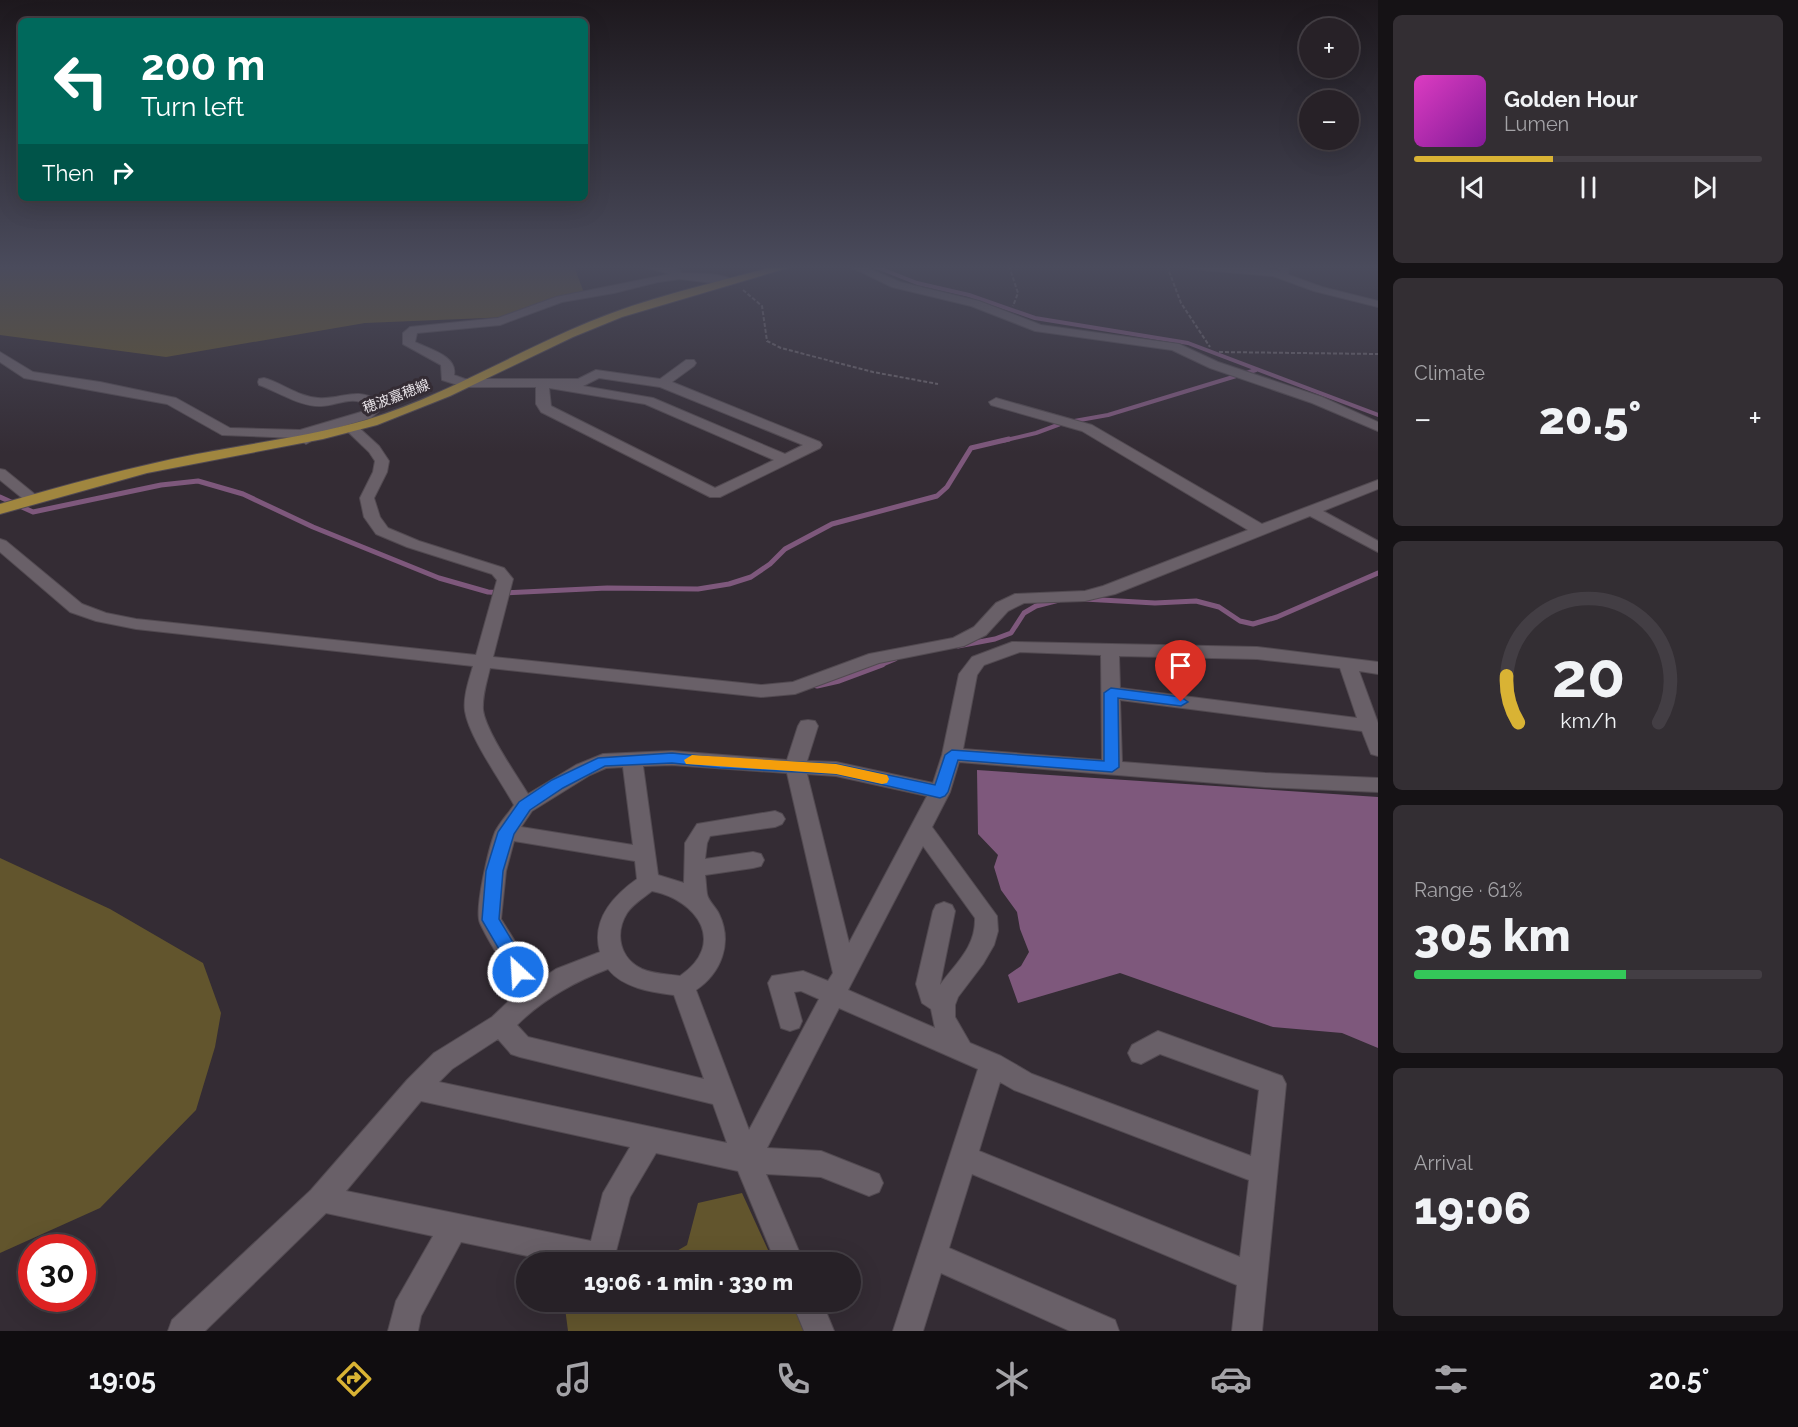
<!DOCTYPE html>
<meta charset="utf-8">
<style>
body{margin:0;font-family:Raleway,"Noto Sans JP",sans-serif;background:#332e33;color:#f1f3f6;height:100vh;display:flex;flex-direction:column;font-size:22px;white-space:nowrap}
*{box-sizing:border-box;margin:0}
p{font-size:20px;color:#a4a3a7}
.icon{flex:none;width:33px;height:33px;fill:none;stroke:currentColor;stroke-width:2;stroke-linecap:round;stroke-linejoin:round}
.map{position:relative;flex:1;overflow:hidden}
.side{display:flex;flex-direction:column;gap:15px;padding:15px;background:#151215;width:420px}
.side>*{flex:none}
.top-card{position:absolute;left:18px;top:18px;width:570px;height:183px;border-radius:9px;box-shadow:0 6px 24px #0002,0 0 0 2px #433e44;background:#00695c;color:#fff;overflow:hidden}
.buttons{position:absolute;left:1299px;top:18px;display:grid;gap:12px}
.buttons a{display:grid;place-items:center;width:60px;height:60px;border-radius:50%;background:#272127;box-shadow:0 6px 24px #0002,0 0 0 2px #433e44;font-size:30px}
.speed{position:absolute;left:18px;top:1234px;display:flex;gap:12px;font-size:30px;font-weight:700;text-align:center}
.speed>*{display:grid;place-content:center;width:78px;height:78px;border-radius:50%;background:#272127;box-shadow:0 6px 24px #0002,0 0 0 2px #433e44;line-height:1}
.speed .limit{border:9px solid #d22;background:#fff;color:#111}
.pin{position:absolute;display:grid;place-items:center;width:51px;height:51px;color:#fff;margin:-62px -26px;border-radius:50% 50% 50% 0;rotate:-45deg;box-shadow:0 0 6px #0007}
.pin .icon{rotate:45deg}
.me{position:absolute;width:66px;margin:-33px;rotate:335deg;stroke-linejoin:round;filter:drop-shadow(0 0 4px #0008)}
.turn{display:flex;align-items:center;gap:21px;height:126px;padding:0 24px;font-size:27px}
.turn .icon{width:78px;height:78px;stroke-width:2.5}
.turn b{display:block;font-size:42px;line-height:51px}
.then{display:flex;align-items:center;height:57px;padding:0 24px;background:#0003;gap:12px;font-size:22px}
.big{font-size:45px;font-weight:800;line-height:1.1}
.side .widget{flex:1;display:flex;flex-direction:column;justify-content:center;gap:9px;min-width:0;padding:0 21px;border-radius:9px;background:#332e33}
.side .dial{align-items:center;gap:0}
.dial svg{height:156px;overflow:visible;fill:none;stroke:#433e44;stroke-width:7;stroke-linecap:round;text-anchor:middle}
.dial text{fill:#f1f3f6;stroke:none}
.song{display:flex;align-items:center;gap:18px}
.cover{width:72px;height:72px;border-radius:9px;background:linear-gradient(135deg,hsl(310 70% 55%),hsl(290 70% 35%))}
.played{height:6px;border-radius:3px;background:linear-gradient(90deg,#d9b334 40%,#433e44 40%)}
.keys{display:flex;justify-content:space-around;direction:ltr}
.heat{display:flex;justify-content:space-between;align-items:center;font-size:33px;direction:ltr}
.charge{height:9px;border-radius:4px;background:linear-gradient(90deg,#34c759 61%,#433e44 0)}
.trip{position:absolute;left:516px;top:1252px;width:345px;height:60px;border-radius:30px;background:#272127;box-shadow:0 6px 24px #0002,0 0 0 2px #433e44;font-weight:800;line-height:60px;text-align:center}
.menu{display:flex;height:96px;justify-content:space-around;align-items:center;background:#100d10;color:#a4a3a7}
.menu .icon{width:42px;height:42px}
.menu .current{color:#d9b334}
.menu b{font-size:27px;color:#f1f3f6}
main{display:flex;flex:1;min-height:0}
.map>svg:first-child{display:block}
.green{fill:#62552d}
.water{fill:#7e587c}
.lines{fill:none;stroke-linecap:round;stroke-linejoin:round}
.stream-far2{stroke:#7e587c;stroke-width:4}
.stream-far1{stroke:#7e587c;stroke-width:5}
.stream{stroke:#7e587c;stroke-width:7}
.street-casing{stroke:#524a51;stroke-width:2}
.secondary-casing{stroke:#524a51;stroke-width:2}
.primary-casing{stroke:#524a51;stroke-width:2}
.path{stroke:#6b646b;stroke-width:2;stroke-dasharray:4 2;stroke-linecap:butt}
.street{fill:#696068;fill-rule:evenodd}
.secondary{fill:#696068;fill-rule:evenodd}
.primary{fill:#a0863f;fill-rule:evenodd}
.route{fill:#1a73e8;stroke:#114b97;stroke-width:1.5}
.slow{fill:#f59e0b}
.labels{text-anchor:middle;stroke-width:6;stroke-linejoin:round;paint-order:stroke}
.far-street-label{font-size:14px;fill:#eae5ea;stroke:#342c34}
</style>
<main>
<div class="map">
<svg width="1378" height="1331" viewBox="0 0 1378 1331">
<rect width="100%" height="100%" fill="#342c34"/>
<path class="green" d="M0,266H574L584,293L540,310L513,317L365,323L166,357L0,335Z
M0,858L110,909L203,963L221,1013L215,1047L196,1110L100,1208L0,1253Z
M742,1193L774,1263H656L687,1245L698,1203Z
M591,1302H793L805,1331H568L565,1308Z"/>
<path class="water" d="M977,770L1378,797V1048L1342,1033L1273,1027L1120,973L1018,1003L1008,975L1021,966L1029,952L1020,929L1017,912L1001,890L994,867L998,855L978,834Z"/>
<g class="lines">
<path class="stream-far2" d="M874,266L917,283L969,295L1035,318L1188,343L1378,415
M1002,441L1036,433L1063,423L1108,415L1256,370"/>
<path class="stream-far1" d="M0,497L33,512L161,485L198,481L243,494L313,527L439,578L488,592L505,593L607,588L698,589L729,584L751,577L770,564L785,549L832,524L937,496L947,487L971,448L1009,439
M1084,599L1155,603L1196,601L1219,607L1240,621L1253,624L1277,617L1378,573
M958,646L995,639L1011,633L1024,613L1036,606L1059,600
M878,666L895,659"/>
<path class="stream" d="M817,685L839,680L882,664"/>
<g class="street-casing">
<path id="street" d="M641,266H663L680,270L681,273C697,274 723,272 736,282L730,285L680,279L658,282L614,293L562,302L500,325L417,333L415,342C429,349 458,356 454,375L465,379H578L596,370L660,379L686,360H694L696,363L694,366L672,382L820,442L822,445L820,448L720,497H710L541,412L536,404V387H464L442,380L441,365L403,344V333L410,327L498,318L556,297L670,274ZM599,378L660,387L803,445L785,454L653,398L583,386ZM549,388L645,404L774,460L715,488L551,406Z
M849,266H863L900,282L979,301L1041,325L1179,344L1218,362L1322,397L1378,422V431L1312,403L1210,368L1172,350L1035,331L971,306L892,287Z
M1279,266H1289L1288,277H1280Z
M0,352L33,372L100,382L176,398L230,428L300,430L361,412L366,409V405C353,395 336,406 321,406C300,407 279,392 259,385L258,382L259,379L264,378C282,383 299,397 318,398C340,400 357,386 378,401L380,410L371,418L310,436L313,440L306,444L297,438L222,435L167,404L24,378L0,362Z
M996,398L1092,425L1262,524L1378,480V489L1323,511L1378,541V552L1310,516L1115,594L1085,601L1024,603L1008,611L986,635L964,646L879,663L795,694L761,697L490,668C487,681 482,696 483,710C486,732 516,774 528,794L576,765L603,754L672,751L787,760L798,726L801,721L808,720L815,721L818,726L807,761L836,762L933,783L942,755L959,674L972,657L1012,642L1257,647L1378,662V674L1359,671L1378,723V756L1371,754L1362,731L1120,700L1122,762L1265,773L1378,778V792L1265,787L959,762L950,792L932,827L997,916L998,931L994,945L983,964L958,997L955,1005V1017L970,1043L1001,1056L1032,1074L1251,1156L1259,1090L1160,1054L1141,1064L1132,1061L1128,1053L1132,1045L1158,1031L1282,1076L1286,1084L1262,1331H1232L1237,1285L972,1174L949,1248L1115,1320L1119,1331H1070L941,1273L923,1331H893L978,1069L839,1008L767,1148L821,1151L879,1174L883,1183L879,1192L869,1196L821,1177L766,1174L804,1263H776L738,1171L656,1153L630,1197L613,1263H561L461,1242L421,1316L418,1331H388L396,1301L433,1236L326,1213L205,1331H168L172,1320L311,1190L407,1080L434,1053L492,1017L510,1000C510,966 493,952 480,923C474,910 489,847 495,832C500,822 508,814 514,805C501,781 469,737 465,711C463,697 469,680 473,666L136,629L96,621L70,612L0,552V539L6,541L82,604L106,613L136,619L476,655L497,580L492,574L407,547L376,534L364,517L360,498L373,472L375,461L369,452L344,428L351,424L356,425L379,446L389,461L387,472L374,498L380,517L388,528L419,541L504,568L513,579L493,657L761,685L793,682L869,654L953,638L974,627L996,603L1015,594L1085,591L1103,586L1248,530L1082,431L991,405L989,402ZM1020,652L1101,655L1102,760L963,749L977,675L984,665ZM1119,656L1257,659L1340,668L1357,718L1120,688ZM672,765L787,773L833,973L828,981L803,971L772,976L768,983L781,1028L790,1031L799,1028L802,1021L794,992L801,991L819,999L749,1130L696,990C721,973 733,943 719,914C716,907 708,901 707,894C706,888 706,881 705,875L753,868L761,866L764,860L761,854L753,852L705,859L707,843L710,836L775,827L782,824L785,819L782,814L775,811L697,824L685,843L684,883L658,875L643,766ZM623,767L633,845L521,827L532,811L590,775L606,768ZM807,774L836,776L927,796L849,943ZM514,841L635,861L637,879C613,896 591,920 600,952L556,969L533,984L526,959L501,919L506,871ZM923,846L975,918C976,947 956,963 940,985L955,911L952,905L944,902L936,905L933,911L916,984L922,1003L931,1009L935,1028L848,990ZM652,891C698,900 727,944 680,976C667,974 654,974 642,969C620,959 614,934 627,913C633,904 643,898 652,891ZM608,969C623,988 651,992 674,995L704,1079L528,1037L517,1025C543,999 574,982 608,969ZM498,1039L511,1054L520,1057L713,1104L727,1143L439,1082L452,1069ZM1000,1082L1014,1090L1249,1180L1240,1257L979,1151ZM421,1101L630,1147L603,1193L591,1241L346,1191Z
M0,469L5,470L37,496L39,499L37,502H27L0,480Z
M792,1302H822L834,1331H804Z"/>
</g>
<g class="secondary-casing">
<path id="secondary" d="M1186,266H1232L1275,270L1322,287L1378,301V307L1314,291L1273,276L1191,269Z"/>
</g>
<g class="primary-casing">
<path id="primary" d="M776,266H794L622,317L573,337L450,396L377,425L323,439L147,473L0,514V504C65,485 131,467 197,454C253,443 311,436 366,420C444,396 514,353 589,322C649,297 713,283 776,266Z"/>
</g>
<path class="path" d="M1009,266L1018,293L1013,306
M1167,266L1181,303L1210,347
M743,290L762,306L767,341L781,348L873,372L938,384
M1219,352L1378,354"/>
<use href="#street" class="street"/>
<use href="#secondary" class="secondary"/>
<use href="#primary" class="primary"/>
</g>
<linearGradient id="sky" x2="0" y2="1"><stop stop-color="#1d181d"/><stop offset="0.59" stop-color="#4a4b5c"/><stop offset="1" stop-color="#4a4b5c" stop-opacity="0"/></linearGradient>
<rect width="1378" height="453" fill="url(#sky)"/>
<path class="route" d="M1111,688L1181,697L1188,702L1181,706L1118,698L1119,767L1112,772L958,760L948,792L945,796L940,798L836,774L720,768L672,763L605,766L563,788L530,810L514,834L503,871L499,919L520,954L527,972L524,978L518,980L512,978L506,961L482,920L486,871L498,832L519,802L552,780L598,758L672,753L720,758L836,764L935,785L945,755L952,750L1104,761V693Z"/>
<path class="slow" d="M692,755L836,764L882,774L887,775L889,779L887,783L882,784L836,774L686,764L684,760Z"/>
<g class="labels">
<g class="far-street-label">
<text transform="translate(396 396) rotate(-21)" y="5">穂波嘉穂線</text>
</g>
</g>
</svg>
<div class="buttons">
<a>+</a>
<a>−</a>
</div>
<div class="speed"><div class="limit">30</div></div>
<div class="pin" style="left:1181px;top:702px;background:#d93025"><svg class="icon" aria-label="arrive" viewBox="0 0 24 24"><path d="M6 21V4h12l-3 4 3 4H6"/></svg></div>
<svg class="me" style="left:518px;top:972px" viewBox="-20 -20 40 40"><circle r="17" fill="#1a73e8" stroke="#fff" stroke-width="3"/><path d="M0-11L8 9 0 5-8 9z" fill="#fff"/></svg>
<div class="trip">19:06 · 1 min · 330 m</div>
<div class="top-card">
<div class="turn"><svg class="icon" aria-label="left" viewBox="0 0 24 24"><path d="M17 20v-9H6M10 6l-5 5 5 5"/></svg><div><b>200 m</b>Turn left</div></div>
<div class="then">Then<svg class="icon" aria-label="right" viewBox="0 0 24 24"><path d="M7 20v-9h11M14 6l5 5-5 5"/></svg></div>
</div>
</div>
<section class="side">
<div class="widget">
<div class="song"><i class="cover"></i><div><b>Golden Hour</b><p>Lumen</p></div></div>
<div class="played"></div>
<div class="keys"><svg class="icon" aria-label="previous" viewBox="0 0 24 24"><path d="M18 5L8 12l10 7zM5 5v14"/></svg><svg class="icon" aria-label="pause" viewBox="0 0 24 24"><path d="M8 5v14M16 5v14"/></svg><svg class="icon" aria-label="next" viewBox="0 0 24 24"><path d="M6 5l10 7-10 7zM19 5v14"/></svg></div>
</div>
<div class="widget"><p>Climate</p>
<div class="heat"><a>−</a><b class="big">20.5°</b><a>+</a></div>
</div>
<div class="widget dial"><svg viewBox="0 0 100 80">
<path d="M14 69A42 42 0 1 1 86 69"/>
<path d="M14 69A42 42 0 0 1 8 45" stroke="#d9b334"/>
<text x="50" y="56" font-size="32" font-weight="700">20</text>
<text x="50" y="72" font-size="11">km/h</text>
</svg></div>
<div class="widget"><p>Range · 61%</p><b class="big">305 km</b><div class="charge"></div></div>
<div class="widget"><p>Arrival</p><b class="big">19:06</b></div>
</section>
</main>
<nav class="menu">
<b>19:05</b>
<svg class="icon current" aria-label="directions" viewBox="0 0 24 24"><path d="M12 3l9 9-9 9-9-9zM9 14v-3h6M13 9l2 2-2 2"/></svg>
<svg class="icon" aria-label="music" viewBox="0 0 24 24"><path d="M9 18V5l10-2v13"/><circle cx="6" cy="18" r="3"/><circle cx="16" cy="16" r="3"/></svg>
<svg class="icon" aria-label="phone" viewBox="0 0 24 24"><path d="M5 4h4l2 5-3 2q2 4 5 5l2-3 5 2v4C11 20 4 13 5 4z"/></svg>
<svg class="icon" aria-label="climate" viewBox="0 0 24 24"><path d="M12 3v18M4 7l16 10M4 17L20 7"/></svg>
<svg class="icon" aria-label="car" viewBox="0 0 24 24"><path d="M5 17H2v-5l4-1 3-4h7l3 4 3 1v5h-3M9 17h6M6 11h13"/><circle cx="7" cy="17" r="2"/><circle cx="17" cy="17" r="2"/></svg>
<svg class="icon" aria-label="filters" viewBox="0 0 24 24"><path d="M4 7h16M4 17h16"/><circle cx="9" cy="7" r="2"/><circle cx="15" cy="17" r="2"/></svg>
<b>20.5°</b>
</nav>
